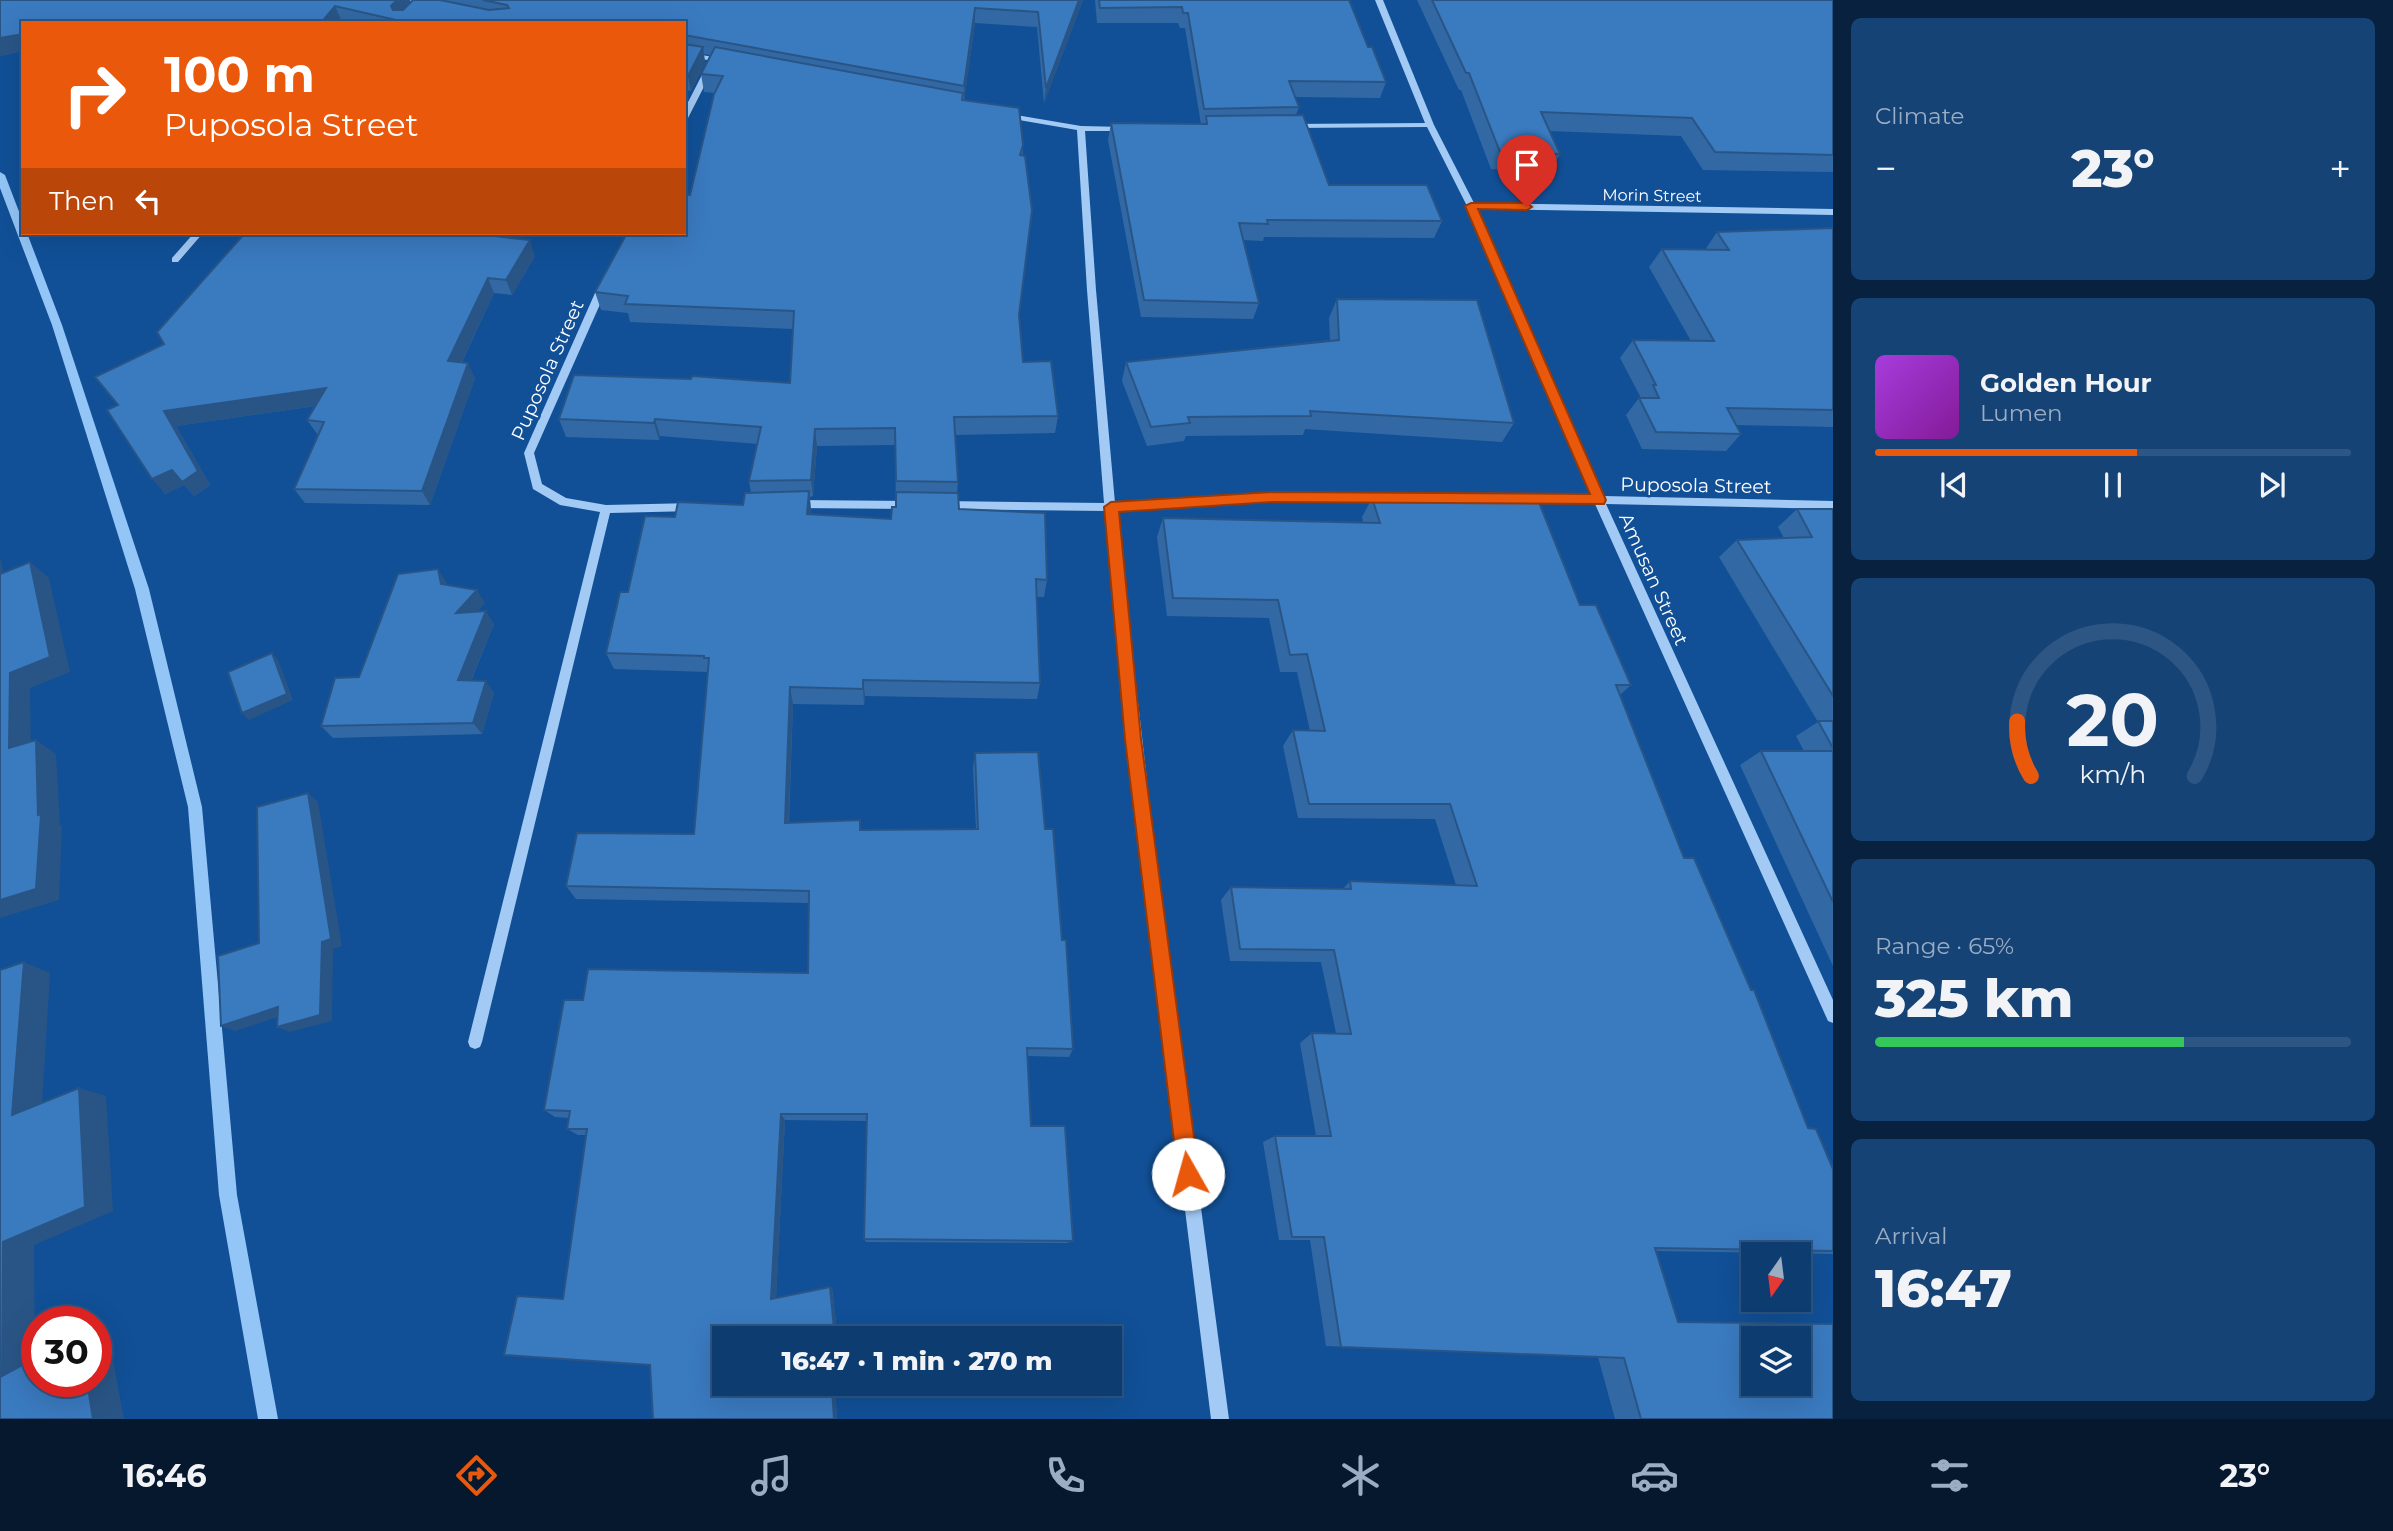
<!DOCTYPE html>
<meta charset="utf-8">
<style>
body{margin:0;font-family:Montserrat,sans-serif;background:#164376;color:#f1f3f6;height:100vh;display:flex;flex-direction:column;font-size:26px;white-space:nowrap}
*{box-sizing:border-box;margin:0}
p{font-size:23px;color:#9aadc3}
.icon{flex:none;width:38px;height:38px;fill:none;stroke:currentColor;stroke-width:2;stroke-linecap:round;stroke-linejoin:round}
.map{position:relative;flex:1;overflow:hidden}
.drawer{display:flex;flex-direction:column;gap:18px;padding:18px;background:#07213e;width:560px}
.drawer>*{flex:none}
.top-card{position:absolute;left:21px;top:21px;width:665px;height:214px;border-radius:0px;box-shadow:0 7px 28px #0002,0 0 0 2px #2d5684;background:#ea580c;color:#fff;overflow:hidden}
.needle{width:46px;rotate:194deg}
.fabs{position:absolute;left:1741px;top:1242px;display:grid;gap:14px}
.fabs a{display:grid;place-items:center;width:70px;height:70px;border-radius:0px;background:#0d3c71;box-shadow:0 7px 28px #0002,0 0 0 2px #2d5684;font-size:35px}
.speed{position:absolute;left:21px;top:1306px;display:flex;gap:14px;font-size:35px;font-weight:700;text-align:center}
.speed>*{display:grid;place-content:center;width:91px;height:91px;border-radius:50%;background:#0d3c71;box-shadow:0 7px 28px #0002,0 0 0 2px #2d5684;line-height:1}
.speed .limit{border:10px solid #d22;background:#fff;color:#111}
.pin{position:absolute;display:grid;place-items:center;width:60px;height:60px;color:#fff;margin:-72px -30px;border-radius:50% 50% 50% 0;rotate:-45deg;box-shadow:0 0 7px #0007}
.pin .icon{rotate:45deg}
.me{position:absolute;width:77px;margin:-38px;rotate:353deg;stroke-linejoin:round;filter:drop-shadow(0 0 5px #0008)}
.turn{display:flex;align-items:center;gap:24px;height:147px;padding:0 28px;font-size:32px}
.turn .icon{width:91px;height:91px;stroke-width:2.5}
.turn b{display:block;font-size:49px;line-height:60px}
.then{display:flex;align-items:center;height:66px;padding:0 28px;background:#0003;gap:14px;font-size:26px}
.big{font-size:52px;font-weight:800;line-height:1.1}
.drawer .card{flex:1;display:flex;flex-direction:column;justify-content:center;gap:10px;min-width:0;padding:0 24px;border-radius:10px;background:#164376}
.drawer .dial{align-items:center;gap:0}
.dial svg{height:182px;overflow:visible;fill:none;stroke:#2d5684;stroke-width:7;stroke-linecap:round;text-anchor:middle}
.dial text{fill:#f1f3f6;stroke:none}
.song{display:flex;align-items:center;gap:21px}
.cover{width:84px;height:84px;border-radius:10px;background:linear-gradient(135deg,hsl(280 70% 55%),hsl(290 70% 35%))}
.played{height:7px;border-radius:4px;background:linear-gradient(90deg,#ea580c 55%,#2d5684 55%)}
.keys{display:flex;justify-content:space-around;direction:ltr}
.heat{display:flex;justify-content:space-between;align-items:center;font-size:38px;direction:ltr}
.charge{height:10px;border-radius:5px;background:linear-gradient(90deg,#34c759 65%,#2d5684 0)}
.trip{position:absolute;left:712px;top:1326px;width:410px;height:70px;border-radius:0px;background:#0d3c71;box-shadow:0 7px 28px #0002,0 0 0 2px #2d5684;font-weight:800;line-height:70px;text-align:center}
.dock{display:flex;height:112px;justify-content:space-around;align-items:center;background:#05182d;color:#9aadc3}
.dock .icon{width:49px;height:49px}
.dock .on{color:#ea580c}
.dock b{font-size:32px;color:#f1f3f6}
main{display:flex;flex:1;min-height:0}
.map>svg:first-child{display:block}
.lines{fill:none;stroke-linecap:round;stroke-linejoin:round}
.stream{fill:#93c5f7;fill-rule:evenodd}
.minor{fill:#a2caf4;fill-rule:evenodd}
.wall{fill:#3269a4;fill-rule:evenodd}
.shaded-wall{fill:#295586}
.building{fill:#3a7abf;stroke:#295586;stroke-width:2;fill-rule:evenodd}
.route{fill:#ea580c;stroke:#983908;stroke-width:2}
.labels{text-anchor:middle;stroke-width:5;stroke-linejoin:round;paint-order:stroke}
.far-street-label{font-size:16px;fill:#fff;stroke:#115097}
.street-label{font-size:19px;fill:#fff;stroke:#115097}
</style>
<main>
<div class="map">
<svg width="1833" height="1419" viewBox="0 0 1833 1419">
<rect width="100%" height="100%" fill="#115097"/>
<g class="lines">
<path class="stream" d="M0,172L5,175L23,222V233H27L62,325L149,589L202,807L237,1195L278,1419H258L219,1195L188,807L135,589L52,325L0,188Z"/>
<path class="minor" d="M408,0H417L425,6L407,23H399L416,6Z
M1375,0H1383L1434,125L1474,203L1833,209V215L1477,209L1603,496L1833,501V509L1606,504L1833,1000V1023L1828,1021L1595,504L1272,501L1116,511L1165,936L1229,1419H1211L1151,936L1105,511L943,509L938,505L943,501L1104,503L1087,290L1077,130L1001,117L1000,115L1004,113L1081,126L1125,127L1129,129L1125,131H1085L1096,290L1115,503L1272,493L1592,496L1467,206L1427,127L1290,128L1286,126L1290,124L1425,123Z
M684,52L725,59L729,61L725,63L684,56Z
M706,67L713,69L688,118L684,120V110Z
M194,233H203L178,262H172V258Z
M604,281L609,284L534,453L542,484L566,498L606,505L694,503L699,507L694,511L610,513L482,1042L480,1047L475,1049L470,1047L468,1042L600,512L560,505L533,489L524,453L599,284Z
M796,500L911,501L916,505L911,509L796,508L791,504Z"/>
</g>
<path class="wall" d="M0,0H410L411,2L413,0H1083L1044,103L1037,27L975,23L964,100L1023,145L1019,317L1023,362L1058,416L1055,433L955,435L958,482L957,493L959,509L1047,580L1044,597H1036L1040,683L1037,699L865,696L864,705L793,704L789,823L861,830L976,829L973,768L975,753L1045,829L1062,940L1073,1049L1069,1057L1028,1056L1031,1126L1073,1241L1067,1243L866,1242L864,1239L867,1121L785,1120L776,1298L830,1287L832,1288L838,1339H724V1384H843L841,1386L835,1387L837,1419H653L650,1365L563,1299L586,1135H578L567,1129L569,1118L555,1117L544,1110L583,1000L808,973V903L576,899L566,886L694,834L708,672L614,669L606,653L628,592L675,517L743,505L751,493L749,481L758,444L660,436L659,440L566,437L559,419L790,383L793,329L630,322L628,313L601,310L595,292L625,236L624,233L690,195L715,93L704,92L701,74L710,55L704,54L705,63L691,91L684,90V23H346L342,22L341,23H23V51L0,56ZM895,445L896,507L891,519L811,515L810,497L813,496L817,446Z
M1095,0H1349L1368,47L1386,82L1380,98L1295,97L1299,107L1296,115L1329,185L1442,221L1434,238L1264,237L1263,241L1243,240L1259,303L1253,319L1141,317L1108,140L1111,123L1201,124L1185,28H1180L1178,23H1097Z
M1417,0H1833V172L1703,170L1681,136L1549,131L1560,154L1550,172L1491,169L1461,90H1459Z
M1833,228V427L1736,425L1741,434L1726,451L1642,449L1626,415L1639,398H1641L1620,358L1633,340L1691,341L1649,267L1662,249L1705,250L1717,232Z
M535,256L512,295L494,293L462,362L475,378L430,505L305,503L294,489L318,435L307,420L316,406L176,426L210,485L194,496L184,485L165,494L118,405L164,344Z
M1337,299L1514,423L1502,442L1305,429L1303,435L1186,436L1184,441L1147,446L1122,381L1126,362L1330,340L1329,318Z
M1372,498L1580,605L1631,685L1620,695L1684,858L1808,1128L1833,1169V1254L1656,1251L1678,1322L1833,1419H1615L1598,1357L1326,1346L1310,1240H1279L1263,1142L1275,1136H1316L1300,1043L1312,1033H1336L1321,962L1230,961L1221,900L1231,887L1343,889L1350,881L1456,885L1435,819L1298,818L1283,746L1293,730L1310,731L1297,672H1280L1269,618L1167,616L1157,537L1163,518L1363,522L1362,517Z
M1797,509H1833V966L1740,765L1761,751H1804L1796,736L1818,722L1719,557L1737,540L1784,538L1778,527Z
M446,582L447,585L485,603L476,612L494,624L471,681L494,693L482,734L333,738L321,726L359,677Z"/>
<path class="shaded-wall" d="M397,0H410L412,6L397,21L391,6Z
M1079,0H1083L1044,103L1046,88Z
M335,6L342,22L341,23H321Z
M975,8V23L964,101V86Z
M23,34V51L0,56V38Z
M703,47L705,63L691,91L688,76Z
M530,240L535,256L512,295L506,280Z
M488,278L494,293L455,376L448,361Z
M468,363L475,378L430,505L422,491Z
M326,388L336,403L176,426L210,485L194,496L184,485L165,494L152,479L172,470L164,411Z
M655,419L660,436L659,440L654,423Z
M815,429L817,446L813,496L811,480Z
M809,491L811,510L810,533L807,514Z
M0,557L8,594L0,588Z
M30,562L49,578L70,672L30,688L31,762L9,748L10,673Z
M438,569L446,582L449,597L441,584Z
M477,590L485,603L464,625L456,613Z
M486,611L494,624L466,692L458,680Z
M272,653L278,660L293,700L249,720L242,713Z
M863,680L865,696L864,705L863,689Z
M486,681L494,693L482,734L473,723Z
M790,687L793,704L788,836L785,823Z
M36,740L56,754L60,825L62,826L59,900L0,918V900L38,815Z
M308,793L318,802L342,946L333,949L332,1021L289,1032L277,1027Z
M24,962L50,973L41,1122L12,1115Z
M278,1007L290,1013L235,1031L221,1026Z
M79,1088L106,1096L113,1211L34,1245L35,1374L2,1376L3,1242Z
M781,1114L785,1120L776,1300L771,1299Z
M830,1287L832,1288L838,1339H835Z
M96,1333H108L124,1419H93L87,1381H96Z
M835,1386L837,1419H834L832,1388Z"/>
<path class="building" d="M0,0H397L391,6L393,10H403L413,0H440L489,10L509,8L507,5L483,0H1079L1046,88L1038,12L975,8L964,86L684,35V23H409L335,6L321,23H23V34L0,38Z
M1099,0H1349L1368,47H1372L1386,82L1289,81L1299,107L1204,109L1188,13H1183L1182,7L1100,8Z
M1432,0H1833V155L1715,152L1692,118L1541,112L1560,154L1500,152L1469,73H1466Z
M684,44L703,47L688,76L684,75Z
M715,47L963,93L962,100L1019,108L1023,145L1020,155L1025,156L1032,210L1019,315L1023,362L1051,361L1058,416L954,417L958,482L896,481L895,428L815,429L811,480L749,481L761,427L655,419L654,423L559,419L574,375L691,379L692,376L790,383L794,311L625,304L628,296L595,292L627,233H684V194L690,195L714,94L723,76L701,74Z
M1303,115L1329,185H1427L1442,221L1267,220L1268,224L1239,223L1259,303L1144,300L1111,123L1207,124L1206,116Z
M1833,228V410L1727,408L1741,434L1656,432L1639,398H1659L1653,385H1656L1633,340L1714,341L1662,249L1729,250L1717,232Z
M245,233H465L530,240L506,280L488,278L448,361L468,363L422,491L294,489L324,422L307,420L326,388L164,411L198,471L182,482L172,470L152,479L107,410L118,405L95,377L164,344L157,332Z
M1337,299L1477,300L1514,423L1310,411L1311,416L1188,417L1190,423L1151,427L1126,362L1339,340Z
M809,491L807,514L891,519L892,507H896V492L958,493L959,509L1045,513L1047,580L1036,579L1040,683L863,680V689L790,687L785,823L860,820V830L978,829L975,753L1038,752L1045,829H1053L1062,940H1066L1073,1049L1027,1048L1031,1126H1065L1073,1241L864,1239L867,1114H781L771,1299L830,1287L835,1339H724V1384H840L841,1386L832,1388L834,1419H653L650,1365L504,1355L517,1296L563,1299L587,1129H567L570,1111L544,1110L564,1000H583L588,969L808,973L809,891L566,886L577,833L694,834L709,658H704V656L606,653L620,592H628L645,516L675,517L678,502L743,505L745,493Z
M1372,498L1538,500L1580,605H1596L1631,685H1616L1684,858H1694L1751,990H1754L1808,1128L1816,1129L1833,1169V1251L1655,1248L1678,1322L1833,1324V1419H1641L1624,1358L1341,1347L1324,1237H1292L1275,1136H1331L1312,1033L1351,1034L1334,950L1240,949L1231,887L1351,889L1350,881L1477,886L1450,804H1309L1293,730L1325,731L1307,654L1290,655L1278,600L1173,598L1163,518L1380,523ZM1754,1339H1799V1384H1754Z
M1797,509H1833V696L1737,540L1812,537Z
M30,562L50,657L10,673L9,748L36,740L38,815L41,814L36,889L0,900V574Z
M438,569L441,584L477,590L456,613L486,611L458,680L486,681L473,723L321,726L335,678L359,677L398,574Z
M272,653L287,694L242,713L228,672Z
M1818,721H1833V748Z
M1761,751H1833V902Z
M308,793L331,939L322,942L320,1015L277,1027L278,1007L221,1026L218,956L259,943L257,807Z
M24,962L12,1115L79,1088L85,1207L3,1242L2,1376L37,1357V1381H87L93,1419H0V970Z"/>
<path class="route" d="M1471,203H1527L1532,207L1527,210L1478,209L1606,500L1604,504L1272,502L1119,512L1141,739L1199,1174L1196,1181L1188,1184L1181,1181L1178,1174L1125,739L1104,507L1111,502L1272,492L1590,494L1465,206Z"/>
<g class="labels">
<g class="far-street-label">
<text transform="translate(1652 195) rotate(1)" y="6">Morin Street</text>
</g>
<g class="street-label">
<text transform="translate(547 370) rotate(-66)" y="7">Puposola Street</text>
<text transform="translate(1696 485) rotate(1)" y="7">Puposola Street</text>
<text transform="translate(1654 579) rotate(66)" y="7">Amusan Street</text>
</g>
</g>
</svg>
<div class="fabs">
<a><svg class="needle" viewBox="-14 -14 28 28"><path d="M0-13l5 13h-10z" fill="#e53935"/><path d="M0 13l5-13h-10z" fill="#9aadc3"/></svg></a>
<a><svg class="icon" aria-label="layers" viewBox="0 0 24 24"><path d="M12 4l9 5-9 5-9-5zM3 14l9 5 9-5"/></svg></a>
</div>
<div class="speed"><div class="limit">30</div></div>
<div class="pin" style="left:1527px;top:207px;background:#d93025"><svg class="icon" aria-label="arrive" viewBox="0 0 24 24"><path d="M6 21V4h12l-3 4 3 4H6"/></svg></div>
<svg class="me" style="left:1188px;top:1174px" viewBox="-20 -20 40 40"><circle r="19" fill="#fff"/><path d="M0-13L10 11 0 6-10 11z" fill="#ea580c"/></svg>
<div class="trip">16:47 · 1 min · 270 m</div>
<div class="top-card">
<div class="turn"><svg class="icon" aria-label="right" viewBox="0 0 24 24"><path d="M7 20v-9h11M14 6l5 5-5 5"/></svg><div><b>100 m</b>Puposola Street</div></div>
<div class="then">Then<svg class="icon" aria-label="left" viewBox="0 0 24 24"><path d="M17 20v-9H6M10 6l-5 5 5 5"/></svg></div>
</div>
</div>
<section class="drawer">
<div class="card"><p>Climate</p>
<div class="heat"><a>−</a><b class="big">23°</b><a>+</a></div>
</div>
<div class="card">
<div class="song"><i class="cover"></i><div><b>Golden Hour</b><p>Lumen</p></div></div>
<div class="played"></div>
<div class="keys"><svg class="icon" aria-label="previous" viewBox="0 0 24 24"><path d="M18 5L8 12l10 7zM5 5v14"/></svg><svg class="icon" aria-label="pause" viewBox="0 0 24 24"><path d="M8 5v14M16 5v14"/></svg><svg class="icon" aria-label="next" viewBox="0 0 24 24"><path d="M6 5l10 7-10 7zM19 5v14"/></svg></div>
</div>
<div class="card dial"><svg viewBox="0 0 100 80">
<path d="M14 69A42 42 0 1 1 86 69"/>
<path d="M14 69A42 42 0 0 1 8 45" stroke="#ea580c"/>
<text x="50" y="56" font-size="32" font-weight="700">20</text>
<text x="50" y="72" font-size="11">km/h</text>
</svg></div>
<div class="card"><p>Range · 65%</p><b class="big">325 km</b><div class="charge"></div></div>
<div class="card"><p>Arrival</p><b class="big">16:47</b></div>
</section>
</main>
<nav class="dock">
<b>16:46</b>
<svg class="icon on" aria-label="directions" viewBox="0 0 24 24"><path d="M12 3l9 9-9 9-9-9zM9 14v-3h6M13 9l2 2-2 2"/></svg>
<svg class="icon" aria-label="music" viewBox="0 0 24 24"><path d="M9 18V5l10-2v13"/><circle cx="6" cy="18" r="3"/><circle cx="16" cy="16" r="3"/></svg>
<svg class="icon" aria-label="phone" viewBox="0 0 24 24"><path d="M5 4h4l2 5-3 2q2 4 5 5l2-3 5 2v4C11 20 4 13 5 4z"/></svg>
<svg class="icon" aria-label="climate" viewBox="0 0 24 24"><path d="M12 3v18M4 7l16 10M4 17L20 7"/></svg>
<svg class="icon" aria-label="car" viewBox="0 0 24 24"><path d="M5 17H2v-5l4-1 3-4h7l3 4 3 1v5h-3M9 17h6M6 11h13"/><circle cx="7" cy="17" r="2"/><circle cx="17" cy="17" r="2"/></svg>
<svg class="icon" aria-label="filters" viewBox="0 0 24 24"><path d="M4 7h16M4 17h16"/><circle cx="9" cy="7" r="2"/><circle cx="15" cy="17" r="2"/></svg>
<b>23°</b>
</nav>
